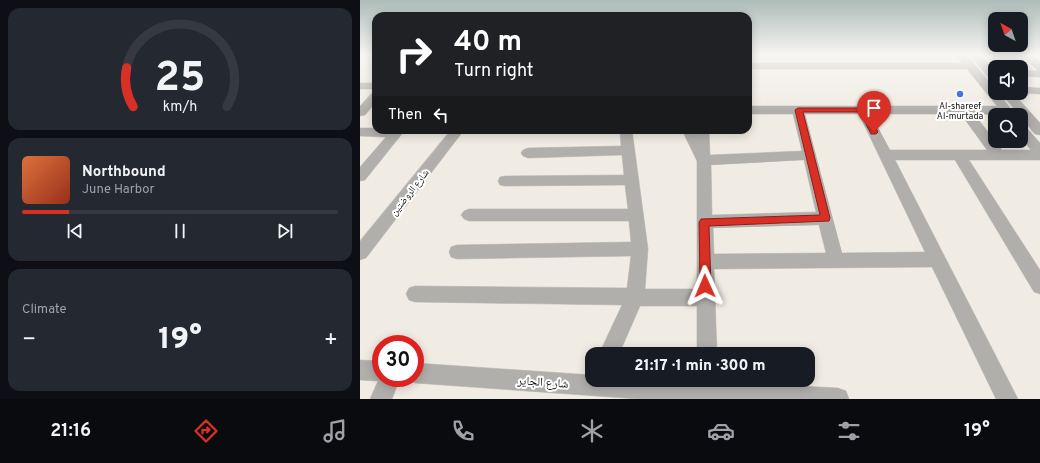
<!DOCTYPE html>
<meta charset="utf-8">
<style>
body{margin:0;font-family:Overpass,"Noto Naskh Arabic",sans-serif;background:#242831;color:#f1f3f6;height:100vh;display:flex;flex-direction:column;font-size:15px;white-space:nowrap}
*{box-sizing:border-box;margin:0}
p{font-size:13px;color:#9ea1a6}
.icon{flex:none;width:22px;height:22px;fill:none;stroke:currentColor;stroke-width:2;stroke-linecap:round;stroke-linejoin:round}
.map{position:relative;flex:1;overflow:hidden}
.details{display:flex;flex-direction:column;gap:8px;padding:8px;background:#0d0f14;width:360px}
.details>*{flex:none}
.hud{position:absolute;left:12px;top:12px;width:380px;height:122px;border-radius:12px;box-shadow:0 2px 10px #0003;background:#202124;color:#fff;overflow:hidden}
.needle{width:26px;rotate:320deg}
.tools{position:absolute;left:628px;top:12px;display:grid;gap:8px}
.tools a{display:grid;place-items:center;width:40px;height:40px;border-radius:8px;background:#171b24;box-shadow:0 2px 10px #0003;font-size:20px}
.speed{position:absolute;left:12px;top:335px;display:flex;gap:8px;font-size:20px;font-weight:700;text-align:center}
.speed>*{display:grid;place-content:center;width:52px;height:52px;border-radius:50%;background:#171b24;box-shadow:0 2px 10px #0003;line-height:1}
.speed .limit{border:6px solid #d22;background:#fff;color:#111}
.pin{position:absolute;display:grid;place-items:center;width:34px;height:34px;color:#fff;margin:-41px -17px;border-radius:50% 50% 50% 0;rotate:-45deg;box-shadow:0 0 4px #0007}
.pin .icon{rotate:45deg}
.me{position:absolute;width:44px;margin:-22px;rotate:359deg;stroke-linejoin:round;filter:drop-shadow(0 0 3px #0008)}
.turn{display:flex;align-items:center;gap:14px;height:84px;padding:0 16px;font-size:18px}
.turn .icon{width:52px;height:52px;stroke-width:2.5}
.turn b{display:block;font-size:28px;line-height:34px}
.then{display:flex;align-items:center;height:38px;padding:0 16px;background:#0003;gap:8px;font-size:15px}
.big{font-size:30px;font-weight:800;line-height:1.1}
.details .widget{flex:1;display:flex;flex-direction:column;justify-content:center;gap:6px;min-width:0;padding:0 14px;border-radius:12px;background:#242831}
.details .dial{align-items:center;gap:0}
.dial svg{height:104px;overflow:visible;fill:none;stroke:#363941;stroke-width:7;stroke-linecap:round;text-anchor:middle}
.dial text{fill:#f1f3f6;stroke:none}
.song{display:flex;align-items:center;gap:12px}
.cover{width:48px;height:48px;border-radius:6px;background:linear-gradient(135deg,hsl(20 70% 55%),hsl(10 70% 35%))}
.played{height:4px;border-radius:2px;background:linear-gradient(90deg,#d93025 15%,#363941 15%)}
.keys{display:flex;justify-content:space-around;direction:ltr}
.heat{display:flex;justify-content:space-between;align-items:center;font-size:22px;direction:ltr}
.trip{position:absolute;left:225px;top:347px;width:230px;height:40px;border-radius:12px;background:#171b24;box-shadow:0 2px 10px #0003;font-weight:800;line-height:40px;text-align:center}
.menu{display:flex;height:64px;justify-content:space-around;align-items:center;background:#090b0e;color:#9ea1a6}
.menu .icon{width:28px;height:28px}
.menu .current{color:#d93025}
.menu b{font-size:18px;color:#f1f3f6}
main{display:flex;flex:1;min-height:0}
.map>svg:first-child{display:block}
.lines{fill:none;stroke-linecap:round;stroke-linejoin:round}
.minor-casing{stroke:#ccc9c2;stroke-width:1}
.minor{fill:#b1afac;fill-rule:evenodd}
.route{fill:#d93025;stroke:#8d1f18}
.poi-dot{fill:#4772e5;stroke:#fff;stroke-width:1.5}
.labels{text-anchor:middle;stroke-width:4;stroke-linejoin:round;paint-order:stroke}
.far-poi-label{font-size:9px;fill:#100f0d;stroke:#fff}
.street-label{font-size:10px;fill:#100f0d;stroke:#fff}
.near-street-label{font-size:12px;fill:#100f0d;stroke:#fff}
</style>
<main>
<section class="details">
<div class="widget dial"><svg viewBox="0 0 100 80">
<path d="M14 69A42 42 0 1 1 86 69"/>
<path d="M14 69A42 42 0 0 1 9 39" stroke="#d93025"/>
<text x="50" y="56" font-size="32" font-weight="700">25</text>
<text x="50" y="72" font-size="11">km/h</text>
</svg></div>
<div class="widget">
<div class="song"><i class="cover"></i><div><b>Northbound</b><p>June Harbor</p></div></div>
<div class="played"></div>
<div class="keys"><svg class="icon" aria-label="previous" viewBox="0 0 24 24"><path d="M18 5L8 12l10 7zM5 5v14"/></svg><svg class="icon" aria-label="pause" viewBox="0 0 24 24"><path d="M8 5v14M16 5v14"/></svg><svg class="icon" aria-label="next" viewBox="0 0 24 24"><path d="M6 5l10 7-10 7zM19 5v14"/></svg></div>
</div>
<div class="widget"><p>Climate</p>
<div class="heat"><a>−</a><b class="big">19°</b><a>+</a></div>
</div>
</section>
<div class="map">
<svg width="680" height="399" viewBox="0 0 680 399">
<rect width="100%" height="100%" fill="#f0ece4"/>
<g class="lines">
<g class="minor-casing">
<path id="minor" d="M596,55H607L635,89V93H638L656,115L614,114L642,150H671L661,138V125L665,126L680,143V160H609L680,270V294L674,292L595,160H535L658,399H636L572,267L354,269L357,354H337V306H280L259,354H239L262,305L55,302L49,300L46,294L49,288L55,286L267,288L271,256L97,259L91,257L89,252L91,247L97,245L271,242L269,221H109L104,219L101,215L104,211L109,209H268L265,185L145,186L140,185L138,181L140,177L145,176L264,175L262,155L168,158L163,156L161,153L163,150L168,148L261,146L260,130H272L288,249L285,289H337V161L322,130H334L337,134V130H349L350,155L442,151L433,114H388V106H637L607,69H388V63H602ZM445,114H499L565,252L482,253ZM511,114H601L627,150H530ZM444,160L456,212L352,215L351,165ZM459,225L466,253L354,254L353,228Z
M610,55H621L635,72V82L631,81Z
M662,55H673L680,62V77L661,76V70L678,71Z
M0,83H16V89H0Z
M661,87L680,88V94L659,93H661Z
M16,92V102L5,115L0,116V106L12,93Z
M641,93H653L680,123V135L675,134Z
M0,128H16V130H45L5,180L0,181V167L26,137L0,136Z
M91,130H104L6,258L0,260V241Z
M0,360L21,361V378H40L32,399H10L18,381L0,380Z
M55,363L232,375V380H321L478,388L486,391L489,399H279L55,383L48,380L47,378H55Z"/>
</g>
<use href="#minor" class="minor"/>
</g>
<linearGradient id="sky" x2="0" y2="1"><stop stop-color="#adbcb8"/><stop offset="0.5" stop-color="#f8f6f3"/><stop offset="1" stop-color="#f8f6f3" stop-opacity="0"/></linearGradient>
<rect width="680" height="111" fill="url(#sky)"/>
<path class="route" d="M438,108H505L518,132L516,134H511L500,112H443L470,218L469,221L349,226L351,286L349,290L345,291L341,290L340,286L339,222L341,219L460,215L435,110Z"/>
<circle class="poi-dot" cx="600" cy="94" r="4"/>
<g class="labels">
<g class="far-poi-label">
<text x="600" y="109">Al-shareef<tspan x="600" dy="10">Al-murtada</tspan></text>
</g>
<g class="street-label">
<text transform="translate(49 192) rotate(-52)" y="4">شارع الروضتين</text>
</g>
<g class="near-street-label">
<text transform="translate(183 382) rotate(4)" y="4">شارع الجاير</text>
</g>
</g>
</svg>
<div class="tools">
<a><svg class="needle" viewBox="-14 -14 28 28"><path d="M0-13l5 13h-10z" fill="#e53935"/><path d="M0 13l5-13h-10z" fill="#9ea1a6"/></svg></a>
<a><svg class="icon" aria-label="sound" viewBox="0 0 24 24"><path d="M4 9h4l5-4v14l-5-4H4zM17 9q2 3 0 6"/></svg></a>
<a><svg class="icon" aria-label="search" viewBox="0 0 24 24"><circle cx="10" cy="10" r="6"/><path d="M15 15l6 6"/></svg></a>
</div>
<div class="speed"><div class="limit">30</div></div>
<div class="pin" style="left:514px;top:132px;background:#d93025"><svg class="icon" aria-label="arrive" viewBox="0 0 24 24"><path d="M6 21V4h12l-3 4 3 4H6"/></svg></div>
<svg class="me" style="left:345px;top:286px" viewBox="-20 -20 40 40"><path d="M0-17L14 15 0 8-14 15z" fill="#d93025" stroke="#fff" stroke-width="4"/></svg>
<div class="trip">21:17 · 1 min · 300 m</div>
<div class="hud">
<div class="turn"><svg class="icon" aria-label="right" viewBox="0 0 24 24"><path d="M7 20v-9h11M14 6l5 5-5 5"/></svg><div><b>40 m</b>Turn right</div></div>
<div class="then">Then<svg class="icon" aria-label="left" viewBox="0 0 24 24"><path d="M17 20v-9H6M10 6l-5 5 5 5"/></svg></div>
</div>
</div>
</main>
<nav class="menu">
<b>21:16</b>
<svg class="icon current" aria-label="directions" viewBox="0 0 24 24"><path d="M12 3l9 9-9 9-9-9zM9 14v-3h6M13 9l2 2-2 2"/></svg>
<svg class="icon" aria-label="music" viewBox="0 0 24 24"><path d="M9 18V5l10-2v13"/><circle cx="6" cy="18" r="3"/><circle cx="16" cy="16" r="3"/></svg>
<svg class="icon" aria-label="phone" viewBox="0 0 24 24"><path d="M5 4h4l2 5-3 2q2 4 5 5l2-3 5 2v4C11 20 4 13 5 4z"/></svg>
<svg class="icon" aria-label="climate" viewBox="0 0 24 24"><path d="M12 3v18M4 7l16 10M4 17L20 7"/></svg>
<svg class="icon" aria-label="car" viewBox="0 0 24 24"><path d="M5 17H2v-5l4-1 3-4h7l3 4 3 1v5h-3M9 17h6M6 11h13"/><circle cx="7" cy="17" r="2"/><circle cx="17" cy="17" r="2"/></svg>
<svg class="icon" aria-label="filters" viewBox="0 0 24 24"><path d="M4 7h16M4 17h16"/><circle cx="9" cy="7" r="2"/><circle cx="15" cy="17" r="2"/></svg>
<b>19°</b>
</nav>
